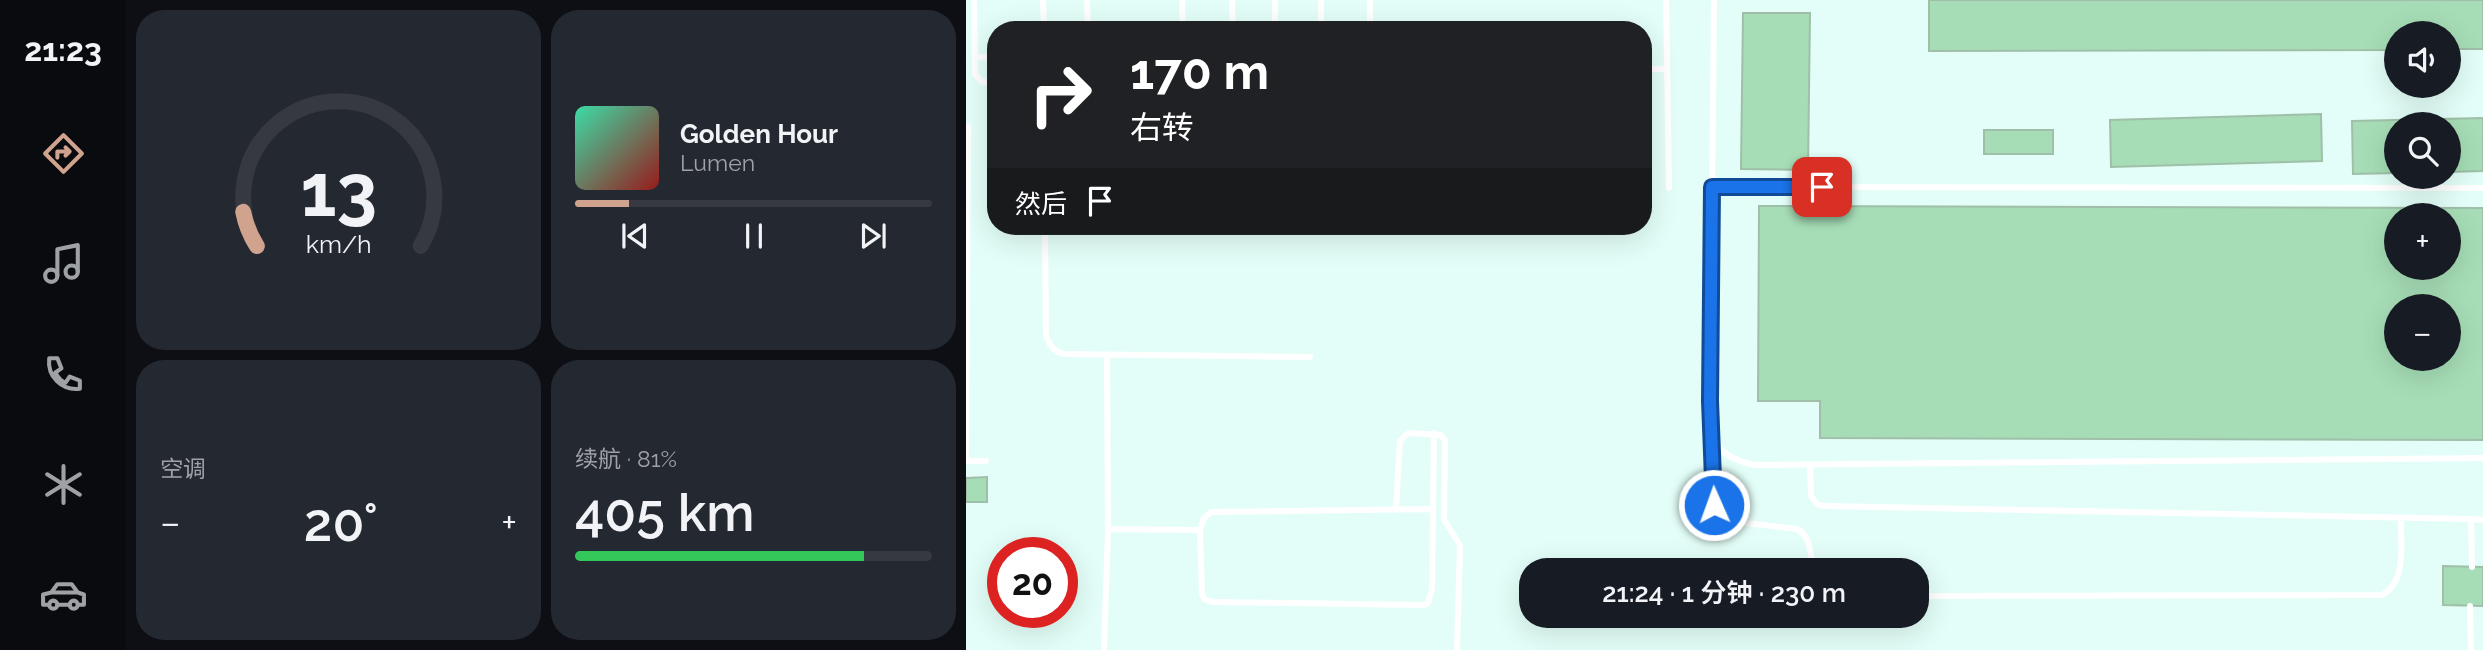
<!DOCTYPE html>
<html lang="zh">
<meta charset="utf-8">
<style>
body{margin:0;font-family:Raleway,"Noto Sans SC",sans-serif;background:#242831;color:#f1f3f6;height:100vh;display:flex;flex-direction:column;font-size:26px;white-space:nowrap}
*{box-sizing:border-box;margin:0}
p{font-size:23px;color:#9ea1a6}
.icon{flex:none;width:38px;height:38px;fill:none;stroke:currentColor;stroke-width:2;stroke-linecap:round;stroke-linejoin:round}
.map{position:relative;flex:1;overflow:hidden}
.side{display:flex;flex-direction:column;gap:10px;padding:10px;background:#0d0f14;width:840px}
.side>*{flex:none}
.banner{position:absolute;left:21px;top:21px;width:665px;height:214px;border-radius:28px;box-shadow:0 7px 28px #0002;background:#202124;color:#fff;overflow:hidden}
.tools{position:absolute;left:1418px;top:21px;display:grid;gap:14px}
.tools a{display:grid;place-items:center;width:77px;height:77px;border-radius:50%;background:#171b24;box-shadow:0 7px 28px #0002;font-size:35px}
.speed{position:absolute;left:21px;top:537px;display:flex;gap:14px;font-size:35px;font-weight:700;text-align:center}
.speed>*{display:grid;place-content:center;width:91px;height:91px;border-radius:50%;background:#171b24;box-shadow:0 7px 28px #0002;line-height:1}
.speed .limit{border:10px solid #d22;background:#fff;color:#111}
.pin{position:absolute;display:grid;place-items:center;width:60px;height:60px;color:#fff;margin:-30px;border-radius:14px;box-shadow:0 4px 10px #0006}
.me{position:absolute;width:77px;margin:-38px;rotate:358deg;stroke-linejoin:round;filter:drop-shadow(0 0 5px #0008)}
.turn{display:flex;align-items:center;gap:24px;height:147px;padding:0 28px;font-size:32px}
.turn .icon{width:91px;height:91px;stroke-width:2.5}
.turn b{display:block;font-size:49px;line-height:60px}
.then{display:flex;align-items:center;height:66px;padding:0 28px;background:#0003;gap:14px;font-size:26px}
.big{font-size:52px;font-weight:600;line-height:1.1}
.side .card{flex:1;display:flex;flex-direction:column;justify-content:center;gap:10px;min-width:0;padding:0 24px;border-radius:28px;background:#242831}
.side .dial{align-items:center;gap:0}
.dial svg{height:182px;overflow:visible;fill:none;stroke:#363941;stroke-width:7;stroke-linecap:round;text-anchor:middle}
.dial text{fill:#f1f3f6;stroke:none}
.song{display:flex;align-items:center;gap:21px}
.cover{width:84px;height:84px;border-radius:10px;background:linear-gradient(135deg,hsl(160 70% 55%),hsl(0 70% 35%))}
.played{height:7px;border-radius:4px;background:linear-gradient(90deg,#cfa38d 15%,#363941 15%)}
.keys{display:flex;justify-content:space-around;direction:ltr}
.heat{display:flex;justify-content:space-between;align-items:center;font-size:38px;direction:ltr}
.charge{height:10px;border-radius:5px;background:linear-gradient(90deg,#34c759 81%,#363941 0)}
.side .tiles{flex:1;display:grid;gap:10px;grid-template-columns:repeat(2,1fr)}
.trip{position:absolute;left:553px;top:558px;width:410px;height:70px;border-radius:28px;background:#171b24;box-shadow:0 7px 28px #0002;font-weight:600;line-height:70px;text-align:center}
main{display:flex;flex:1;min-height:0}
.tab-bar{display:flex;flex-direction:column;width:126px;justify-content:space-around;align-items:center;background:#090b0e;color:#9ea1a6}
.tab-bar .icon{width:49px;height:49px}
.tab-bar .on{color:#cfa38d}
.tab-bar b{font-size:32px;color:#f1f3f6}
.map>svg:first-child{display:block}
.building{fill:#a6ddb6;stroke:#9fbfa8;stroke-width:2;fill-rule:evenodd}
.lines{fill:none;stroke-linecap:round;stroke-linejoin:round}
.lane{stroke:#fff;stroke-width:6}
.route-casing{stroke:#114b97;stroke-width:18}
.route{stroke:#1a73e8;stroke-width:12}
</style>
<main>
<nav class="tab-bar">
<b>21:23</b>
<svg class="icon on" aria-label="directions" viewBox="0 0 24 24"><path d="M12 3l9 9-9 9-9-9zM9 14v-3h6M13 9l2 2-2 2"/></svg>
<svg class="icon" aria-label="music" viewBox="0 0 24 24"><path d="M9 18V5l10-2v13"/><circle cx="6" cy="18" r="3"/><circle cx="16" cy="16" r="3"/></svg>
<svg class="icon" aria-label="phone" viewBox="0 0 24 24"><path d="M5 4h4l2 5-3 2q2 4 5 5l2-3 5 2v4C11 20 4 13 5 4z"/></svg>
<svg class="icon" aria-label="climate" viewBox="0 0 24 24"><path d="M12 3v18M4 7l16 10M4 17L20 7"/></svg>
<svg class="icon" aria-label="car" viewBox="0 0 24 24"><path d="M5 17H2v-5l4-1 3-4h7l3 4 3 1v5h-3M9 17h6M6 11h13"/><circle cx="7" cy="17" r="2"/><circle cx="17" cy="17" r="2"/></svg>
</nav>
<section class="side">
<div class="tiles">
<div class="card dial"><svg viewBox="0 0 100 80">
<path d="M14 69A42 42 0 1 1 86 69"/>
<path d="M14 69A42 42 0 0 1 8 54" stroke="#cfa38d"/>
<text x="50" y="56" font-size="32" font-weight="700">13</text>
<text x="50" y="72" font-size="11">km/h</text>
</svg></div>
<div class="card">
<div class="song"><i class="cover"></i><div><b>Golden Hour</b><p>Lumen</p></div></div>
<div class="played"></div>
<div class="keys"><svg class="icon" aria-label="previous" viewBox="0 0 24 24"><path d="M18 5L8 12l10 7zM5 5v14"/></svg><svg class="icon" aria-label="pause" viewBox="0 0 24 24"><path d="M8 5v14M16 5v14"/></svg><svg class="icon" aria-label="next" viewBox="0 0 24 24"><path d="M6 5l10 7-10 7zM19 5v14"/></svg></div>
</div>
<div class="card"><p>空调</p>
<div class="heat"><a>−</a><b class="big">20°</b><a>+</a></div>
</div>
<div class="card"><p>续航 · 81%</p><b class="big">405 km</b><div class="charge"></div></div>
</div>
</section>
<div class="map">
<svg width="1517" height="650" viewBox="0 0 1517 650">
<rect width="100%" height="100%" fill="#e3fef8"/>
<path class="building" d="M963,0H1517V49H1482V33H1430V50L963,51Z
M777,13H844L842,170L775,169Z
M1355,114L1356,161L1145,167L1144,120Z
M1517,118V171L1482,172V124H1430V173L1387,174L1386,121Z
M1018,130H1087V154H1018Z
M793,206L1517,208V440L854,438V401H792ZM1430,215H1482V268H1430ZM1430,306H1482V359H1430Z
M21,477V502H0V478Z
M1477,566L1517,567V606L1477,605Z
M735,616H823V624L735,625Z"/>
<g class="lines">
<path class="lane" d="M8,0L9,74L16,82L30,83
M77,0L78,30
M121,0L122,30
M216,0L217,30
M266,0L267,30
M404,0V30
M700,0L703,188
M748,0L744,417C748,449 757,458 789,465L1517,458
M309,30V0
M355,30V0
M9,57L30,58
M677,69H701
M746,187L1517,188
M79,226L80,335C84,346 87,351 98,354L344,357
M746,436L750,511L762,521L831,529C846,537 844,556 848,570
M0,461L2,126
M0,461H20
M844,465L845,496L852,505L862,506L1505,519
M430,509L434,441L442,433L475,435L479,441L478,520L494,545L491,650
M466,509L245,512L238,518L234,530L236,593L238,599L247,602L458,605L462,603L466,589L468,433
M142,529L234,530
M1506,567L1505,519L1517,520
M950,596L1416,595C1442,581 1434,543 1435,518
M1504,606L1505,650
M138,650L142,529L141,355"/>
</g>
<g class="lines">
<g class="route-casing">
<path id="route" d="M748,505L744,401L746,187H856"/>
</g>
<use href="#route" class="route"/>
</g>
</svg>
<div class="tools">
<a><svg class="icon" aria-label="sound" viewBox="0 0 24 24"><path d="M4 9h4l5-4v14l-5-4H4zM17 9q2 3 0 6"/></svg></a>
<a><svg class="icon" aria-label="search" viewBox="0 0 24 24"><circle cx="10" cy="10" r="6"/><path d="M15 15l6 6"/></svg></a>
<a>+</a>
<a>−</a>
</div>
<div class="speed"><div class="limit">20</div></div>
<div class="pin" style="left:856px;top:187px;background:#d93025"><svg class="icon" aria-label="arrive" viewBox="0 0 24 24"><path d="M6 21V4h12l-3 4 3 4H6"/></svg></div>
<svg class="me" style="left:748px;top:505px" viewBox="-20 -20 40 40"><circle r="17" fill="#1a73e8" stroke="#fff" stroke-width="3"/><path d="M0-11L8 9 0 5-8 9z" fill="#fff"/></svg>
<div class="trip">21:24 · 1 分钟 · 230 m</div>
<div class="banner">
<div class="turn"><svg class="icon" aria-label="right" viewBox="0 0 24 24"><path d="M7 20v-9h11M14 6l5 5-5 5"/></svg><div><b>170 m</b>右转</div></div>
<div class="then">然后<svg class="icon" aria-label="arrive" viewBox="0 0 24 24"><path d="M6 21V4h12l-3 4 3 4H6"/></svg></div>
</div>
</div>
</main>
